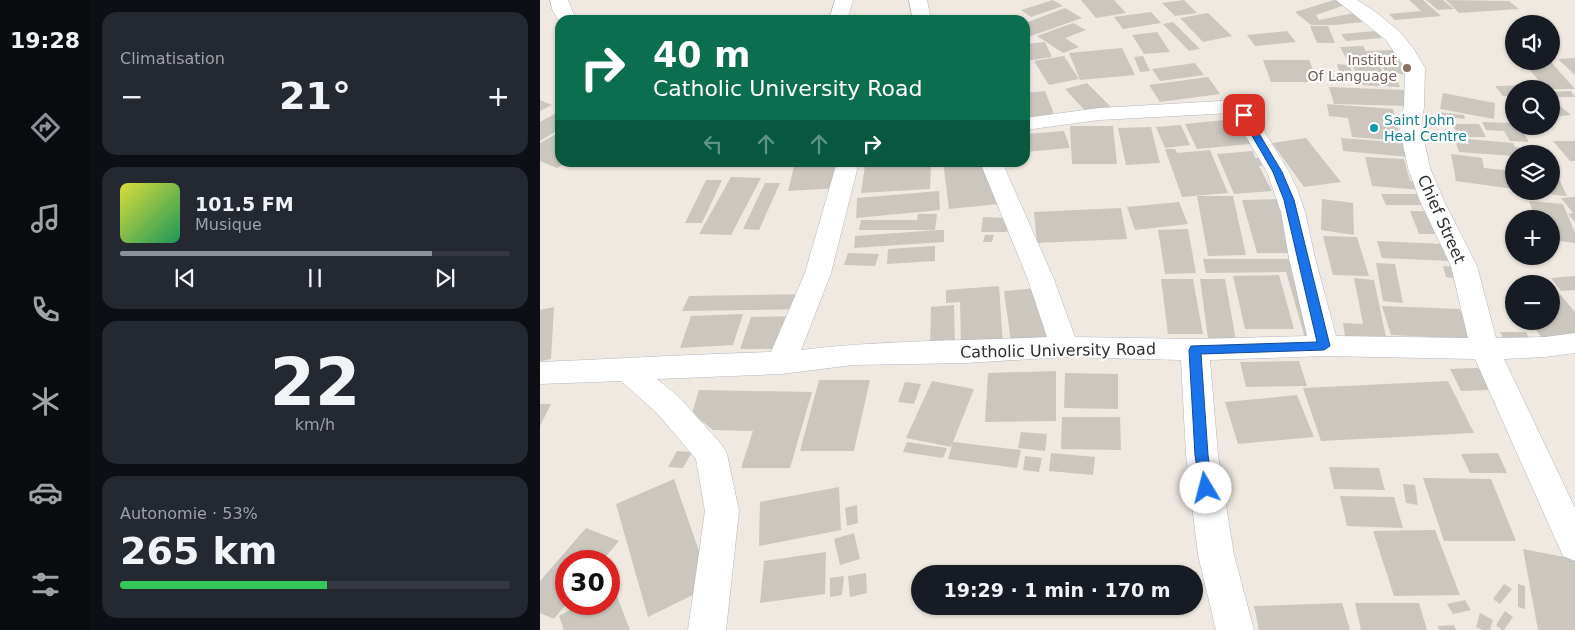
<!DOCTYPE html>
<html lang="fr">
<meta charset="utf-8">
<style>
body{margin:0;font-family:"DejaVu Sans",sans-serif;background:#242831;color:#f1f3f6;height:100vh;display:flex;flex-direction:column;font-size:19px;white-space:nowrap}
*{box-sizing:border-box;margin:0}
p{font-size:16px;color:#9ea1a6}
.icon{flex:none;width:28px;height:28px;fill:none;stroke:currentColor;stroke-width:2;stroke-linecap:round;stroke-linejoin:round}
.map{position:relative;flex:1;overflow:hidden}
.panel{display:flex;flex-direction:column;gap:12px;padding:12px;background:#0d0f14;width:450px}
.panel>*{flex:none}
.banner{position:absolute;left:15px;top:15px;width:475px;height:152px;border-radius:15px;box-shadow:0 1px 4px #0004;background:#0b6e4f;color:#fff;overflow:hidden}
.tools{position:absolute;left:965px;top:15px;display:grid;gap:10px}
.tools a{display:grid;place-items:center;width:55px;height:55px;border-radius:50%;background:#171b24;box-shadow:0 1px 4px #0004;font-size:25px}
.speed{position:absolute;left:15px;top:550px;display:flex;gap:10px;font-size:25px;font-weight:700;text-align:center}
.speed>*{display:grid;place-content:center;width:65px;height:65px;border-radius:50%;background:#171b24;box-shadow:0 1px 4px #0004;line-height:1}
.speed .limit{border:8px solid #d22;background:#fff;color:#111}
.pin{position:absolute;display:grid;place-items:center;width:42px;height:42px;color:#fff;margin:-21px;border-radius:10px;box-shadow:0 2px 8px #0006}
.me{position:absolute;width:55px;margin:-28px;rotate:352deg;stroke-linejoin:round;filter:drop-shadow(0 0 4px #0008)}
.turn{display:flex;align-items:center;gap:18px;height:105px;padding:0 15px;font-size:22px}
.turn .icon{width:65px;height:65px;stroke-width:2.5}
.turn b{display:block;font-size:35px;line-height:42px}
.lanes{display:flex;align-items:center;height:48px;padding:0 15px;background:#0003;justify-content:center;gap:25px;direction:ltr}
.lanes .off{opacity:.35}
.big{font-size:38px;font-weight:800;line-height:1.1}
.panel .card{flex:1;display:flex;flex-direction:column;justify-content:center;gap:8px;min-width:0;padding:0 18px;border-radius:15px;background:#242831}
.panel .dial{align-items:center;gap:0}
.dial b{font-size:65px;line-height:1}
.song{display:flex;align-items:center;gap:15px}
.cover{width:60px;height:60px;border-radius:8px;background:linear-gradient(135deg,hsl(60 70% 55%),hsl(150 70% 35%))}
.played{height:5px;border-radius:2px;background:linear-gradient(90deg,#8c9099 80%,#363941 80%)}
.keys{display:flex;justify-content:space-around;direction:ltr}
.heat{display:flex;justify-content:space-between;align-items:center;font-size:28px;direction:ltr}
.charge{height:8px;border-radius:4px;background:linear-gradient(90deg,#34c759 53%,#363941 0)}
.trip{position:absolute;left:371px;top:565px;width:292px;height:50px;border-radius:25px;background:#171b24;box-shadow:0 1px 4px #0004;font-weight:800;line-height:50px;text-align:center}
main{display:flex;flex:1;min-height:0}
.dock{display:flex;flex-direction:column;width:90px;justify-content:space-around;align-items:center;background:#090b0e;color:#9ea1a6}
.dock .icon{width:35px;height:35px}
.dock .active{color:#8c9099}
.dock b{font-size:22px;color:#f1f3f6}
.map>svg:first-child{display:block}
.building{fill:#cbc7bf}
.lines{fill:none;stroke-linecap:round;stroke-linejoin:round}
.minor-casing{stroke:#b4b7c1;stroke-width:1}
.minor{fill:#fff;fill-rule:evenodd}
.route{fill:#1a73e8;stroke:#114b97}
.education-dot{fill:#8d6e63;stroke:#fff;stroke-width:2}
.culture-dot{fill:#0f9aa8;stroke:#fff;stroke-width:2}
.labels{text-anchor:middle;stroke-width:4.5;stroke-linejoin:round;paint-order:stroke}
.far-education-label{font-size:14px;fill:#785e54;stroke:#fff;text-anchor:end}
.far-culture-label{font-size:14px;fill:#0d838f;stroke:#fff;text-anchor:start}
.street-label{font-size:16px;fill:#2e2e2e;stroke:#fff}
</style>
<main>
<nav class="dock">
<b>19:28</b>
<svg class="icon active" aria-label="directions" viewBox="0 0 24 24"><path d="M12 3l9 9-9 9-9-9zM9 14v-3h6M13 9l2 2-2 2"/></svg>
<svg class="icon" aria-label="music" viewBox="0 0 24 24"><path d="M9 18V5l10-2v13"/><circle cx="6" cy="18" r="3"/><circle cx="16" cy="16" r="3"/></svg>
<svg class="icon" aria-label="phone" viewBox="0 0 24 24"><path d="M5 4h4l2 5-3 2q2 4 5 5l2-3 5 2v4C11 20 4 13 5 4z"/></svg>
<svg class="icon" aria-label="climate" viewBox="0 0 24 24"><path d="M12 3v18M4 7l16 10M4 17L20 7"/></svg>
<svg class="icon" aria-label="car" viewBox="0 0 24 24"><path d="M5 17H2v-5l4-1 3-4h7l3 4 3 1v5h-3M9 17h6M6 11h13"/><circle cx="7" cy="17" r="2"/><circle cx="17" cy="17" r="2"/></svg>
<svg class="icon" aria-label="filters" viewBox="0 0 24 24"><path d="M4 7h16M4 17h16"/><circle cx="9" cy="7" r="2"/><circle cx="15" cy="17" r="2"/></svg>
</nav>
<section class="panel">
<div class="card"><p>Climatisation</p>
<div class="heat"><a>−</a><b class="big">21°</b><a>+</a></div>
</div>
<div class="card">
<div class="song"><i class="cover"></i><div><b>101.5 FM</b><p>Musique</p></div></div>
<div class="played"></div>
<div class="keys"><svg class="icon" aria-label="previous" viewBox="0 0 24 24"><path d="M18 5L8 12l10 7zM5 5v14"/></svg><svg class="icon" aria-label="pause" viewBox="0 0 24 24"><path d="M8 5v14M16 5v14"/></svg><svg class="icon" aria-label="next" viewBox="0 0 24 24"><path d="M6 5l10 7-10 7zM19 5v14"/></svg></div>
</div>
<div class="card dial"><b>22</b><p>km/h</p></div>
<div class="card"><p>Autonomie · 53%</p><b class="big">265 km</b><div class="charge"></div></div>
</section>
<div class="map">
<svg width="1035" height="630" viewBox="0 0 1035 630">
<rect width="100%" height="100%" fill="#efe9e1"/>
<path class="building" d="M513,0L523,6L491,17L481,10Z
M541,0H574L586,13L556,18Z
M644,0L657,13L635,16L622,3Z
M794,0L808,4L776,15L779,20L819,12L831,21L795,25H771L755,12Z
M869,0H883L901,16L855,20L849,14L881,11Z
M886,0H903L914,9L898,10Z
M906,0L969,1L979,9L919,13Z
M525,8L542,18L488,37L485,35V23Z
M611,12L621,23L583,29L574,17Z
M668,13L692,36L663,42L640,18Z
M633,22L660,49L649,51L623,24Z
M533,23L546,30L525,38L539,47L523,53L497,36Z
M770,26H788L795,43H777Z
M747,31L756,42L715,46L707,35Z
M836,31L842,38L806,41L801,34Z
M617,32L630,52L604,54L592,35Z
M505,42L512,57L485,61V44Z
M823,46L826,51L853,50L859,59L807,60L800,47Z
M582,48L595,75L540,80L529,53Z
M524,56L539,79L509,85L494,61Z
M603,56L610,71L600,72L594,57Z
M1035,58V75L1018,59Z
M723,60H769L778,82H731Z
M840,61H865L871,74H846Z
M982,61H1010L1035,89H1006Z
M655,63L664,75L620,81L612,69Z
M812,63L840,64L844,75H855L860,87L820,85Z
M797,64L810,65L813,76L800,75Z
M792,76L814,77L816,83L794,82Z
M668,77L680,94L620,102L609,85Z
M547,83L574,110L550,116L525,89Z
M995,85L999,89H974V96H963L955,86Z
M789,87L864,90L871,106L794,104Z
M505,91L516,119L489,123L485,111V93Z
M1031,91L1035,97H1011V92Z
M903,93L955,103L954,119L900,109Z
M0,100L12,105L0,111Z
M787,104L853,109L861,141L812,137L808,118L789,116Z
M1019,105L1031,115L1013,117L1011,106Z
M20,111V129L0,141V122Z
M898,112L924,115L925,119L899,116Z
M705,118L720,143L657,149L645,124Z
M942,122L974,123V126H980L989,142L970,141L964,131L946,130Z
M912,124H939L946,137H919Z
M641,125L650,145L625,148L616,127Z
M530,126H573L577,164H532Z
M611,127L620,163L586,165L578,128Z
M524,131L530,148L485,152V134Z
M18,133L20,134V162H27L17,168L0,161V143Z
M766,138L801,182L764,187L732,143Z
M801,138L866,143L869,157L803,151Z
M927,139L973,143L975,147L992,149L994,154H974V156L919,152L916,143L929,144Z
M1013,141H1035V161H1030Z
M625,149H635L637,153L670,150L688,193L642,197Z
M713,151L715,158L730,157L734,165L719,166L732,191L694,194L677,154Z
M911,154L942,158L944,168L974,171V189L916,181Z
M825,157L864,159L870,181L881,182L883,190L832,186Z
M255,162H305L300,188L248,191Z
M391,162L390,189L321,193L325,165Z
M403,162H449L458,204L409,209Z
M1011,162L1027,196L1007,194L1006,191H1011Z
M191,177L221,178L191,235L159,234Z
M166,180H182L162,223H145Z
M225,183H240L219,230L203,229Z
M399,191L400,210L316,218L317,198Z
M841,194H882L887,205H846Z
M657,196H693L706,255L668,256Z
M1035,197V222L1028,214L1033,213L1021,198Z
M744,199L762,253H717L702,200Z
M782,199L813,203L814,235L781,230Z
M989,201L1023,204L1035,233V243L1011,240V219H996Z
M639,202L648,224L595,230L587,207Z
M581,208L587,239L497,243L494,212Z
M870,211H886L895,234H879Z
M378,214H397L395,230H319L321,220H377Z
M443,217L469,218L467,232H441Z
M648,229L656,273L625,274L618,230Z
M398,230H404V242L314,248L315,236Z
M445,235H454L452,242H443Z
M783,236L817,237L829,276L793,275Z
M837,241L903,244L910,261L842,258Z
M395,246V261L347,264L348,249Z
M308,253L339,254L335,266L304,265Z
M663,259H770L767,345L746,272L666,273Z
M836,263L855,264L863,303L843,301Z
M903,266L917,267L920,279L906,277Z
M739,275L754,329H705L693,276Z
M1035,276V290L1021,291L1011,278Z
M814,278L834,280L848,346L806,342L803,323L823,324Z
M621,279H653L663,334H628Z
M660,279H685L697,346H669Z
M459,286L463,344L421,348L420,302L406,303V290Z
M1013,286L1035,312V335L1003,339L989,321H1011V287Z
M507,287L524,344L472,349L464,291Z
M275,294L271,309L142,311L149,296Z
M414,305L415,346L390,348L391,307Z
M842,306L920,309L931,339L851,335Z
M14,307L11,359L0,361V310Z
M203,314L193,345L140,348L151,316Z
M265,316L256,349H200L211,317Z
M960,332H986L994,346H967Z
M759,361L767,386L706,387L700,362Z
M961,367L973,389L921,391L910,369Z
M516,371V421L445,422L448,373Z
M525,373L578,374V409L524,408Z
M279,380H330L314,451H260Z
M392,381L434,389L411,447L366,438Z
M908,381L934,433L781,441L763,388Z
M365,382L381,384L374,404L358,402Z
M159,390L272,392L250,468H201L213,431L173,430L152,413Z
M757,395L774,437L698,444L685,402Z
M0,404H11L0,426Z
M522,417H580L581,450L521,449Z
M481,432L507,434L505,451L478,448Z
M367,442L407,448L403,458L363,452Z
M413,442L481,450L477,468L408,459Z
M137,451L152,452L143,468L128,467Z
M511,453L555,457L553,475L509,471Z
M958,453L967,473H930L921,454Z
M485,456L502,458L499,472L483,470Z
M789,467L839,468L845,490L794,489Z
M883,478L951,479L976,541H904Z
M134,479L171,586L108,617L76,504Z
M863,484L875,485L878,505L866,503Z
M299,487L301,530L219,546L220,502Z
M800,496L854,497L863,528L807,526Z
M317,505L318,523L307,526L305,508Z
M46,528L79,541L62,561H26V604L14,619L0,613V581Z
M895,530L920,595L854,596L833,531Z
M314,533L320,559L300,565L294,539Z
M983,549L1035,559V630H998Z
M286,552L285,594L220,603L224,561Z
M326,573L327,593L310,597L308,576Z
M304,576L302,595L290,597V578Z
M964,584L972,589L960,604L953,599Z
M978,584L985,586V609L978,607Z
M73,586L90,630H24L19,616L41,604H69V589Z
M925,600L931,610L913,614L907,604Z
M802,603L810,630H719L714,606Z
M815,603H879L887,630H821Z
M965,611L973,617L964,630H962L956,625Z
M940,613L953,620L950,630H943L936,627Z
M914,625L916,630H899L898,626Z"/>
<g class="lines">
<g class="minor-casing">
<path id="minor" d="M10,0H28L36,20H20V23L12,9Z
M295,0H313L307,20H289Z
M369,0H387L391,20H373Z
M796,0H817L837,13L860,32L873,48L885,68L884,107L881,126L890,168L904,201L937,266L956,338L1005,337L1035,333V353L1005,357L964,359L1035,508V561L1023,556L935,359L784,356L670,360L678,455L694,555L714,630H676L658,555L646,455L641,360L525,357L426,363L313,365L241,374L117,379L140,398L182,445L187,454L199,511L186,630H148L165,511L156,459L118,414L81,381L0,384V362C77,359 154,354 231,352L265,273L297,162H319L291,273L261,350C342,340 425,341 507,337L487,277L440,162H462L513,277L535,337L655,339L767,336L749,258L741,212L733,189L727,172L692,113L559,120L485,130V118L559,108L699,100L706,102L709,106L749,172L757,189L765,212L775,258L796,336L928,338L911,266L880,201L868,168L859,126L864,107L865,68L846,40Z"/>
</g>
<use href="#minor" class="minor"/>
</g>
<path class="route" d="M704,112L708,115L742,172L754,200L790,346L784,350L661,354L668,455L673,488L671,492L666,494L662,492L660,488L655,455L649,350L651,346L777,342L744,200L733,172L700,115Z"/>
<circle class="education-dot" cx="867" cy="68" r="5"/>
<circle class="culture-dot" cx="834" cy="128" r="5"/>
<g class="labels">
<g class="far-education-label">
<text x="857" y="65">Institut<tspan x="857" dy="16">Of Language</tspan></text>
</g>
<g class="far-culture-label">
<text x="844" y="125">Saint John<tspan x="844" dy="16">Heal Centre</tspan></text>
</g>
<g class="street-label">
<text transform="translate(902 219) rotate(66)" y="6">Chief Street</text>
<text transform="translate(518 350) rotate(-1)" y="6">Catholic University Road</text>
</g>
</g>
</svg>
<div class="tools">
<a><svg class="icon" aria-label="sound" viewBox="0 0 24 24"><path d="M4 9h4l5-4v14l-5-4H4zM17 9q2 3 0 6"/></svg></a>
<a><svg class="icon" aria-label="search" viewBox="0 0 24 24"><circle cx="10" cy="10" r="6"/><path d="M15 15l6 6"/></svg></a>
<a><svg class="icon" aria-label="layers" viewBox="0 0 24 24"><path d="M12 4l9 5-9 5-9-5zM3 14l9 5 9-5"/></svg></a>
<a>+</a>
<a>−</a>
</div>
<div class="speed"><div class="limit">30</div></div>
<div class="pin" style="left:704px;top:115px;background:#d93025"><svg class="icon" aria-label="arrive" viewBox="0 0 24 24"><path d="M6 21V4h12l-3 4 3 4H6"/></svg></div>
<svg class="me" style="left:666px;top:488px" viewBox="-20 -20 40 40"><circle r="19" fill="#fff"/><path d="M0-13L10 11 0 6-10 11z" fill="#1a73e8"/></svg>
<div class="trip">19:29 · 1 min · 170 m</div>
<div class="banner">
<div class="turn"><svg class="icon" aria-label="right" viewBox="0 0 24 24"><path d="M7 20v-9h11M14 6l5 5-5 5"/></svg><div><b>40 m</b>Catholic University Road</div></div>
<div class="lanes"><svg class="icon off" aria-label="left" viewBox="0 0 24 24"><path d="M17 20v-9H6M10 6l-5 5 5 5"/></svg><svg class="icon off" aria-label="ahead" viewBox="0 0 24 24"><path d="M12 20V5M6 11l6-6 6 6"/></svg><svg class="icon off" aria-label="ahead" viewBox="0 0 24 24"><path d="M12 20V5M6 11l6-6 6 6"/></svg><svg class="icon" aria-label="right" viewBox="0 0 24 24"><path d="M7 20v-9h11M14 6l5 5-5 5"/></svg></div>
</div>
</div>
</main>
